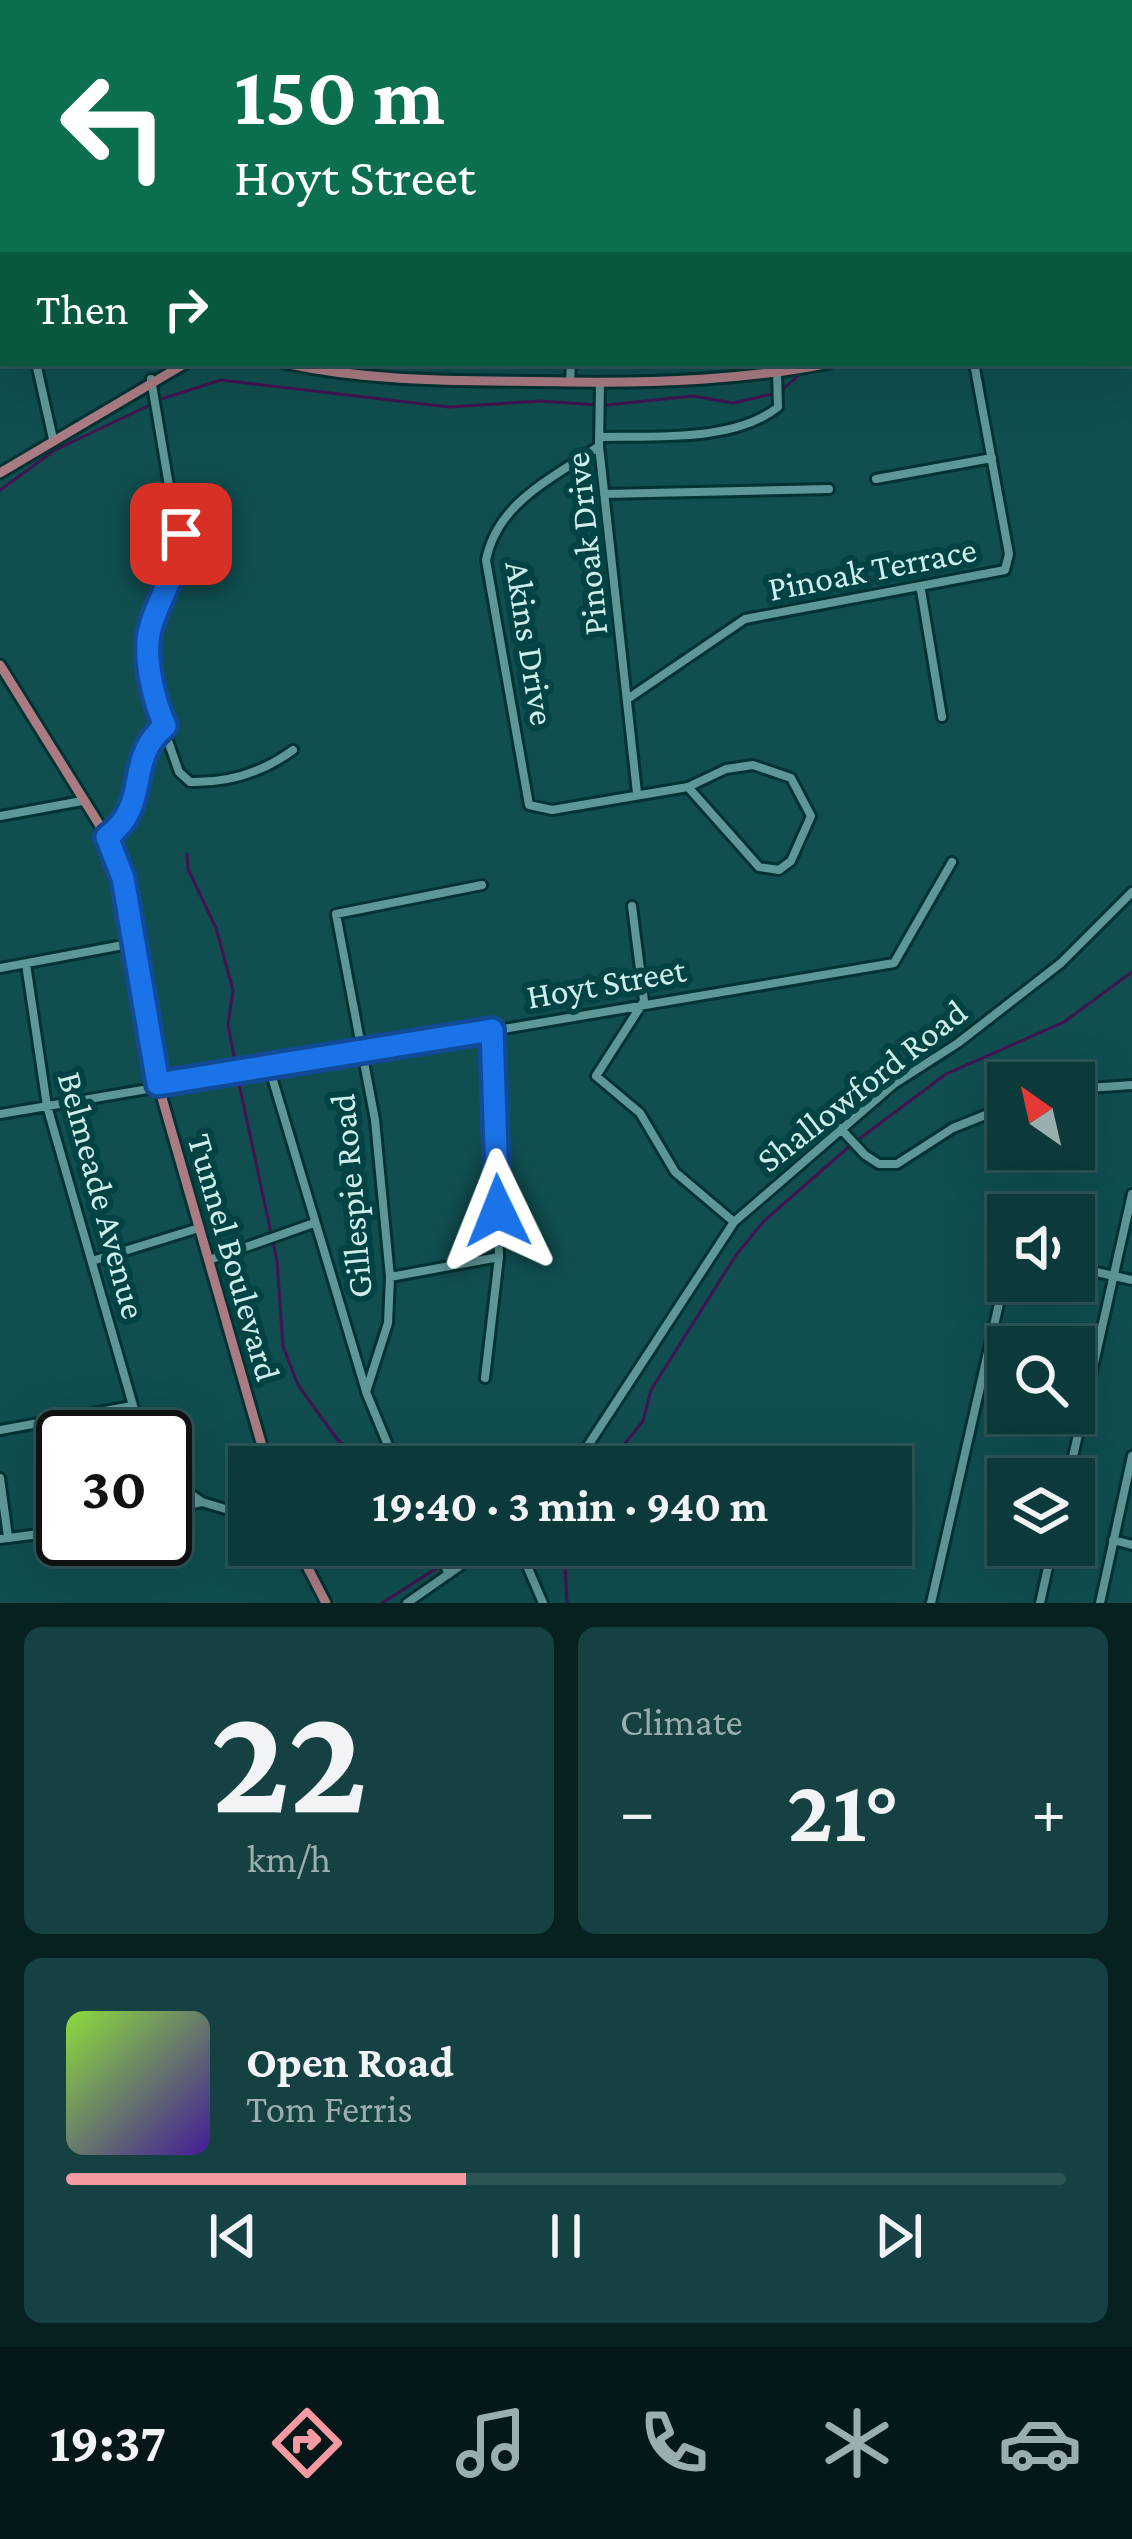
<!DOCTYPE html>
<meta charset="utf-8">
<style>
body{margin:0;font-family:"Crimson Pro",serif;background:#154142;color:#f1f3f6;height:100vh;display:flex;flex-direction:column;font-size:45px;white-space:nowrap}
*{box-sizing:border-box;margin:0}
p{font-size:39px;color:#9aadaf}
.icon{flex:none;width:66px;height:66px;fill:none;stroke:currentColor;stroke-width:2;stroke-linecap:round;stroke-linejoin:round}
.map{position:relative;height:1603px;overflow:hidden}
.drawer{display:flex;flex-direction:column;gap:24px;padding:24px;background:#072020;flex:1}
.drawer>*{flex:none}
.top-card{position:absolute;left:0px;top:0px;width:1134px;height:366px;box-shadow:0 12px 48px #0002,0 0 0 3px #2c5455;background:#0b6e4f;color:#fff;overflow:hidden}
.needle{width:78px;rotate:326deg}
.buttons{position:absolute;left:987px;top:1062px;display:grid;gap:24px}
.buttons a{display:grid;place-items:center;width:108px;height:108px;border-radius:0px;background:#0c3a3b;box-shadow:0 12px 48px #0002,0 0 0 3px #2c5455;font-size:60px}
.speed{position:absolute;left:36px;top:1410px;display:flex;gap:24px;font-size:60px;font-weight:700;text-align:center}
.speed>*{display:grid;place-content:center;width:156px;height:156px;border-radius:50%;background:#0c3a3b;box-shadow:0 12px 48px #0002,0 0 0 3px #2c5455;line-height:1}
.speed .limit{border:6px solid #111;border-radius:18px;background:#fff;color:#111}
.pin{position:absolute;display:grid;place-items:center;width:102px;height:102px;color:#fff;margin:-51px;border-radius:24px;box-shadow:0 6px 18px #0006}
.me{position:absolute;width:132px;margin:-66px;rotate:358deg;stroke-linejoin:round;filter:drop-shadow(0 0 9px #0008)}
.turn{display:flex;align-items:center;gap:42px;height:252px;padding:0 36px;font-size:54px}
.turn .icon{width:156px;height:156px;stroke-width:2.5}
.turn b{display:block;font-size:84px;line-height:102px}
.then{display:flex;align-items:center;height:114px;padding:0 36px;background:#0003;gap:24px;font-size:45px}
.big{font-size:90px;font-weight:700;line-height:1.1}
.drawer .tile{flex:1;display:flex;flex-direction:column;justify-content:center;gap:18px;min-width:0;padding:0 42px;border-radius:18px;background:#154142}
.drawer .dial{align-items:center;gap:0}
.dial b{font-size:156px;line-height:1}
.song{display:flex;align-items:center;gap:36px}
.cover{width:144px;height:144px;border-radius:18px;background:linear-gradient(135deg,hsl(90 70% 55%),hsl(260 70% 35%))}
.played{height:12px;border-radius:6px;background:linear-gradient(90deg,#f49aa0 40%,#2c5455 40%)}
.keys{display:flex;justify-content:space-around;direction:ltr}
.heat{display:flex;justify-content:space-between;align-items:center;font-size:66px;direction:ltr}
.drawer .tiles{flex:1;display:grid;gap:24px;grid-template-columns:1fr 1fr}
.tile:last-child{grid-column:span 2}
.trip{position:absolute;left:228px;top:1446px;width:684px;height:120px;border-radius:0px;background:#0c3a3b;box-shadow:0 12px 48px #0002,0 0 0 3px #2c5455;font-weight:700;line-height:120px;text-align:center}
.dock{display:flex;height:192px;justify-content:space-around;align-items:center;background:#051718;color:#9aadaf}
.dock .icon{width:84px;height:84px}
.dock .on{color:#f49aa0}
.dock b{font-size:54px;color:#f1f3f6}
.map>svg:first-child{display:block}
.green{fill:#7d5400}
.lines{fill:none;stroke-linecap:round;stroke-linejoin:round}
.stream{stroke:#411451;stroke-width:3}
.minor-casing{stroke:#023232;stroke-width:14}
.major-casing{stroke:#023232;stroke-width:15}
.minor{stroke:#5e9797;stroke-width:8}
.major{stroke:#aa7b82;stroke-width:9}
.route-casing{stroke:#114b97;stroke-width:30}
.route{stroke:#1a73e8;stroke-width:21}
.labels{text-anchor:middle;stroke-width:12;stroke-linejoin:round;paint-order:stroke}
.street-label{font-size:36px;fill:#d0edec;stroke:#004344}
</style>
<div class="map">
<svg width="1132" height="1603" viewBox="0 0 1132 1603">
<rect width="100%" height="100%" fill="#104e4f"/>
<path class="green" d="M39,0H364L41,3Z"/>
<g class="lines">
<path class="stream" d="M1131,213H1132
M782,390L799,375
M161,399L221,380L449,407L540,401L598,405
M607,405L693,396L733,403L772,394
M0,490L55,450L150,405
M187,854L188,869L216,928L233,990L228,1025L236,1067
M238,1079L277,1261L283,1346L298,1385L337,1439L367,1467
M859,1139L946,1074L1064,1022L1132,972
M606,1467L643,1421L651,1390L736,1255L764,1221L852,1144
M564,1545L567,1603
M449,1559L467,1545
M382,1603L440,1566"/>
<g class="minor-casing">
<path id="minor" d="M630,0L631,3
M380,3V0
M494,3L496,0
M741,3L749,0
M1041,3L1046,0
M0,102H3
M0,138L3,152
M36,363L53,439
M151,379L181,557L148,637L155,704L179,772L190,782C228,783 262,773 293,750
M570,382L571,363
M600,383L599,446L637,793
M600,437C655,436 735,442 778,407L777,373
M599,446C553,479 498,501 486,560L529,805L552,810L688,787
M876,479L992,458
M604,494L829,489
M921,590L942,717
M629,698L745,619L1005,570L1009,554L974,363
M753,765L791,778L811,816L791,861L779,870L759,867L688,787L726,769Z
M0,816L82,801
M107,837C152,804 123,758 165,726
M632,906L644,1001L596,1076L640,1113L675,1172L734,1222
M26,964L47,1106L142,1437
M0,968L134,943
M269,1067L366,1391
M1074,1089L1132,1085
M0,1114L894,963L952,862
M840,1128L865,1155L879,1164H897L953,1128L1008,1106
M209,1260L314,1223
M92,1261L199,1228
M1074,1267L1132,1280
M390,1277L499,1257
M485,1378L499,1257L492,1030
M0,1430L132,1406
M397,1467L366,1392L388,1323L390,1277L375,1120L336,914L482,885
M574,1467L734,1222L894,1084L958,1043L1061,963L1132,892
M165,1476L202,1502L249,1516
M0,1478L8,1537
M1068,1479L1132,1194
M165,1510L202,1502
M0,1539L63,1531
M1113,1540L1132,1545
M435,1545L449,1574
M518,1545L543,1603
M407,1603L490,1545
M931,1603L1008,1264
M1040,1603L1053,1545
M1100,1603L1132,1456"/>
</g>
<g class="major-casing">
<path id="major" d="M1131,259H1132
M284,363C381,384 473,380 571,382C657,383 746,380 830,363
M0,473L186,363
M0,665L107,837L123,878L158,1084L268,1467
M296,1545L326,1603"/>
</g>
<use href="#minor" class="minor"/>
<use href="#major" class="major"/>
</g>
<g class="lines">
<g class="route-casing">
<path id="route" d="M181,534C181,571 157,597 149,633C144,660 154,701 165,726C124,759 152,804 107,837L123,878L158,1084L492,1030L498,1211"/>
</g>
<use href="#route" class="route"/>
</g>
<g class="labels">
<g class="street-label">
<text transform="translate(585 544) rotate(-96)" y="13">Pinoak Drive</text>
<text transform="translate(872 568) rotate(-11)" y="13">Pinoak Terrace</text>
<text transform="translate(531 643) rotate(81)" y="13">Akins Drive</text>
<text transform="translate(606 982) rotate(-10)" y="13">Hoyt Street</text>
<text transform="translate(861 1085) rotate(-38)" y="13">Shallowford Road</text>
<text transform="translate(103 1195) rotate(75)" y="13">Belmeade Avenue</text>
<text transform="translate(350 1196) rotate(-95)" y="13">Gillespie Road</text>
<text transform="translate(235 1257) rotate(74)" y="13">Tunnel Boulevard</text>
</g>
</g>
</svg>
<div class="buttons">
<a><svg class="needle" viewBox="-14 -14 28 28"><path d="M0-13l5 13h-10z" fill="#e53935"/><path d="M0 13l5-13h-10z" fill="#9aadaf"/></svg></a>
<a><svg class="icon" aria-label="sound" viewBox="0 0 24 24"><path d="M4 9h4l5-4v14l-5-4H4zM17 9q2 3 0 6"/></svg></a>
<a><svg class="icon" aria-label="search" viewBox="0 0 24 24"><circle cx="10" cy="10" r="6"/><path d="M15 15l6 6"/></svg></a>
<a><svg class="icon" aria-label="layers" viewBox="0 0 24 24"><path d="M12 4l9 5-9 5-9-5zM3 14l9 5 9-5"/></svg></a>
</div>
<div class="speed"><div class="limit">30</div></div>
<div class="pin" style="left:181px;top:534px;background:#d93025"><svg class="icon" aria-label="arrive" viewBox="0 0 24 24"><path d="M6 21V4h12l-3 4 3 4H6"/></svg></div>
<svg class="me" style="left:498px;top:1211px" viewBox="-20 -20 40 40"><path d="M0-17L14 15 0 8-14 15z" fill="#1a73e8" stroke="#fff" stroke-width="4"/></svg>
<div class="trip">19:40 · 3 min · 940 m</div>
<div class="top-card">
<div class="turn"><svg class="icon" aria-label="left" viewBox="0 0 24 24"><path d="M17 20v-9H6M10 6l-5 5 5 5"/></svg><div><b>150 m</b>Hoyt Street</div></div>
<div class="then">Then<svg class="icon" aria-label="right" viewBox="0 0 24 24"><path d="M7 20v-9h11M14 6l5 5-5 5"/></svg></div>
</div>
</div>
<section class="drawer">
<div class="tiles">
<div class="tile dial"><b>22</b><p>km/h</p></div>
<div class="tile"><p>Climate</p>
<div class="heat"><a>−</a><b class="big">21°</b><a>+</a></div>
</div>
<div class="tile">
<div class="song"><i class="cover"></i><div><b>Open Road</b><p>Tom Ferris</p></div></div>
<div class="played"></div>
<div class="keys"><svg class="icon" aria-label="previous" viewBox="0 0 24 24"><path d="M18 5L8 12l10 7zM5 5v14"/></svg><svg class="icon" aria-label="pause" viewBox="0 0 24 24"><path d="M8 5v14M16 5v14"/></svg><svg class="icon" aria-label="next" viewBox="0 0 24 24"><path d="M6 5l10 7-10 7zM19 5v14"/></svg></div>
</div>
</div>
</section>
<nav class="dock">
<b>19:37</b>
<svg class="icon on" aria-label="directions" viewBox="0 0 24 24"><path d="M12 3l9 9-9 9-9-9zM9 14v-3h6M13 9l2 2-2 2"/></svg>
<svg class="icon" aria-label="music" viewBox="0 0 24 24"><path d="M9 18V5l10-2v13"/><circle cx="6" cy="18" r="3"/><circle cx="16" cy="16" r="3"/></svg>
<svg class="icon" aria-label="phone" viewBox="0 0 24 24"><path d="M5 4h4l2 5-3 2q2 4 5 5l2-3 5 2v4C11 20 4 13 5 4z"/></svg>
<svg class="icon" aria-label="climate" viewBox="0 0 24 24"><path d="M12 3v18M4 7l16 10M4 17L20 7"/></svg>
<svg class="icon" aria-label="car" viewBox="0 0 24 24"><path d="M5 17H2v-5l4-1 3-4h7l3 4 3 1v5h-3M9 17h6M6 11h13"/><circle cx="7" cy="17" r="2"/><circle cx="17" cy="17" r="2"/></svg>
</nav>
